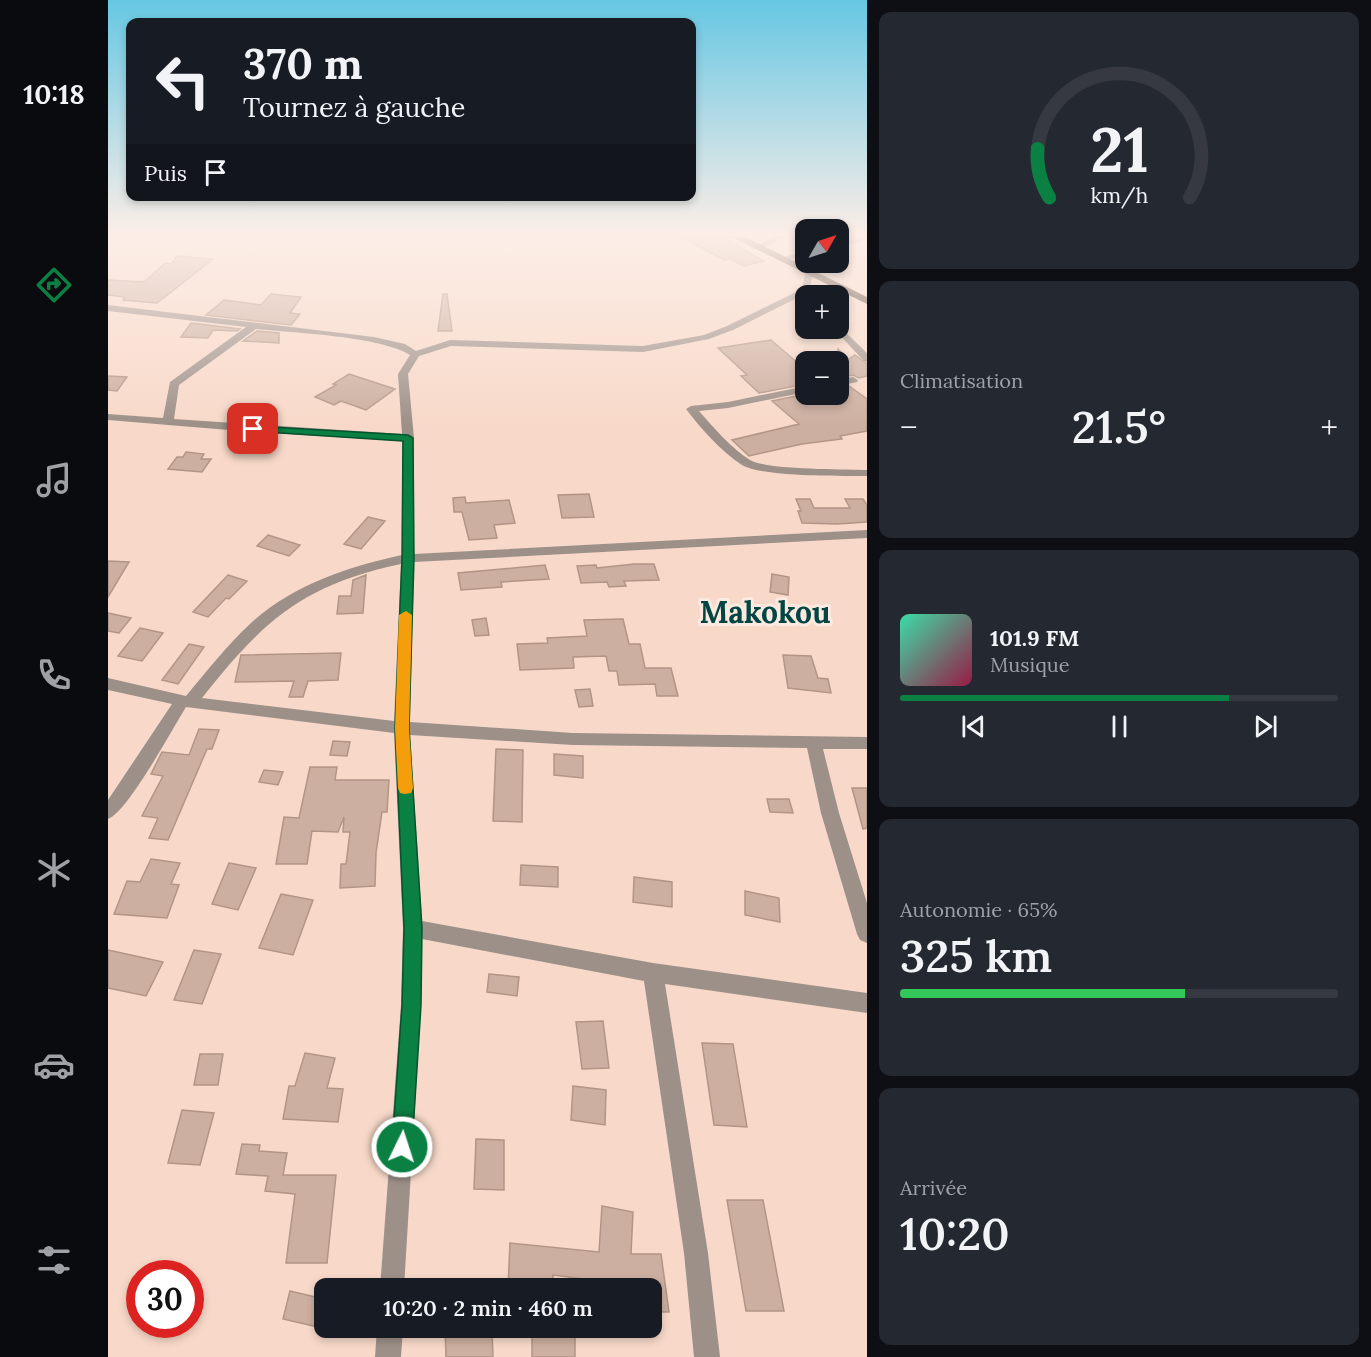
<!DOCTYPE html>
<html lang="fr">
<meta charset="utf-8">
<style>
body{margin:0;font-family:Lora,serif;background:#242831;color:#f1f3f6;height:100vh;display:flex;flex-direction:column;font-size:22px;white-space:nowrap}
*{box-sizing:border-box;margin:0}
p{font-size:20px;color:#9ea1a6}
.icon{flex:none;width:33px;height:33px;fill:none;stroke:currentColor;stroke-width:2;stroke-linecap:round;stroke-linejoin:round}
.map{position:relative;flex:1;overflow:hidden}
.drawer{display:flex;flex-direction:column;gap:12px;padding:12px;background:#0d0f14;width:504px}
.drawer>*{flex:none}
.banner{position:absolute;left:18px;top:18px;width:570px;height:183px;border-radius:12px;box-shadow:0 3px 9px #0003;background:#171b24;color:#f1f3f6;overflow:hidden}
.needle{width:39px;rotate:51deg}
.controls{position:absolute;left:687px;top:219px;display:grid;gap:12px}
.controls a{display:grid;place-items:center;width:54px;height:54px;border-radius:12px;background:#171b24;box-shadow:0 3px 9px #0003;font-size:30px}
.speed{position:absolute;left:18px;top:1260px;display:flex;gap:12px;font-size:30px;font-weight:700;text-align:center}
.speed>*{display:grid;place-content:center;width:78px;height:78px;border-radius:50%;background:#171b24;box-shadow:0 3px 9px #0003;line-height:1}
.speed .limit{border:9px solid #d22;background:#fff;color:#111}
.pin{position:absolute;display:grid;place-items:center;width:51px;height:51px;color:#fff;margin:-26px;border-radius:12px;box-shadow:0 3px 9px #0006}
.me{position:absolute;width:66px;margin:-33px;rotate:4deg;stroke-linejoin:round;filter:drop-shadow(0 0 4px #0008)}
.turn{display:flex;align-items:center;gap:21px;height:126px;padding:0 18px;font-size:27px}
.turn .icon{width:78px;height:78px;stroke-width:2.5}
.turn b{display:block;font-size:42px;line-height:51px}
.then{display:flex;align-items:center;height:57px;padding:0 18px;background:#0003;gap:12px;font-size:22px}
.big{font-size:45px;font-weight:600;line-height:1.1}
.drawer .tile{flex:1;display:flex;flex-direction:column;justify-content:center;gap:9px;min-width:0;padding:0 21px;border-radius:12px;background:#242831}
.drawer .dial{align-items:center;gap:0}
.dial svg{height:156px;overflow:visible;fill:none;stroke:#363941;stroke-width:7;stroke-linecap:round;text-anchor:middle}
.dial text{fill:#f1f3f6;stroke:none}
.song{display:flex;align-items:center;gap:18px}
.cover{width:72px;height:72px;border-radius:9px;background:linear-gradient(135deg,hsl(160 70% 55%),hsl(340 70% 35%))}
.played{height:6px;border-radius:3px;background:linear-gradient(90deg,#0b8043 75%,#363941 75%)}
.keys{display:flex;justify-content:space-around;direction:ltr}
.heat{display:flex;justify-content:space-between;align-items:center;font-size:33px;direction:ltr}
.charge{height:9px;border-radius:4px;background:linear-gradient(90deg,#34c759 65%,#363941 0)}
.trip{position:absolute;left:206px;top:1278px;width:348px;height:60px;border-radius:12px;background:#171b24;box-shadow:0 3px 9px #0003;font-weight:600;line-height:60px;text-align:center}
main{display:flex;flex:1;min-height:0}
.tabs{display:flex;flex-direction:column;width:108px;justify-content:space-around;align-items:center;background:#090b0e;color:#9ea1a6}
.tabs .icon{width:42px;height:42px}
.tabs .current{color:#0b8043}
.tabs b{font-size:27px;color:#f1f3f6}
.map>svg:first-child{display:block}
.building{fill:#ccafa0;stroke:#b29586;stroke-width:1.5}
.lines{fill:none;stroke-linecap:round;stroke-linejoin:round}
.minor{fill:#9d9089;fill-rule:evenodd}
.highway{fill:#50382b;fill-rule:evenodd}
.route{fill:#0b8043;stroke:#07532c;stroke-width:1.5}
.slow{fill:#f59e0b}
.labels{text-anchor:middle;stroke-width:6;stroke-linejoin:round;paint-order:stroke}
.town-label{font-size:30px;font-weight:bold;fill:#024542;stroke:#fce9df}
</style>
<main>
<nav class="tabs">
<b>10:18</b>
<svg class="icon current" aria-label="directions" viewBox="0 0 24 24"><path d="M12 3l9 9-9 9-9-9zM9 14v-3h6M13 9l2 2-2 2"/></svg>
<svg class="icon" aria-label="music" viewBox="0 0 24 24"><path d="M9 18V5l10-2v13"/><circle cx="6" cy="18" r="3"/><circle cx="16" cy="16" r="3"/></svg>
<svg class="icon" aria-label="phone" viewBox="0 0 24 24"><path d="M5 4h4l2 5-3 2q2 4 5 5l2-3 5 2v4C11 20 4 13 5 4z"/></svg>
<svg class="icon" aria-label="climate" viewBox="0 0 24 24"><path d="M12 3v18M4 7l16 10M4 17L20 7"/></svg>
<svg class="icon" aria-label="car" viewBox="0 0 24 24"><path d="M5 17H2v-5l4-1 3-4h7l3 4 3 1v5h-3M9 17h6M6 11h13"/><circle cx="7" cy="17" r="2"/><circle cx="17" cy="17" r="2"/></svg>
<svg class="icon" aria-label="filters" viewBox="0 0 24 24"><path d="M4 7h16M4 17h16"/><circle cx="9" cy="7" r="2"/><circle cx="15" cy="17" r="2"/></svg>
</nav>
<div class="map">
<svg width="759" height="1357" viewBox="0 0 759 1357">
<rect width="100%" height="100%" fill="#f8d9c9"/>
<path class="building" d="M572,236H612L656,261L636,266L622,259L616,260Z
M69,256L105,259L49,303L15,300L17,297L0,295V280L36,282L57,263L63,264Z
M163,294L193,297L182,313L192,314L183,325L98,315L116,300L153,305Z
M335,294H339L344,331H330Z
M83,323L132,329L129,331L105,330L100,338L73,337Z
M149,331L171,333V343L135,341Z
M663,340L698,370V384L651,393L633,376L639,375L610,348Z
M730,349L741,359L747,355L759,364V376L751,378L745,375L730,378Z
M241,374L287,389L258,410L233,401L226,405L207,397L228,385L225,384Z
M0,376L19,377L9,391L0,390Z
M741,386L759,399V431L732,436L734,439L694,444L641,456L624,440L691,424L664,401L698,394V401L730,397V388Z
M78,452L96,454L93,459H103L94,472L60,469L69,457H75Z
M481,494L486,517L454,518L450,495Z
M357,497L358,503L401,500L407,523L386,525L389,538L361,540L354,512H346L345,498Z
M688,499H702L706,508H742L737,499H755L759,505V522L729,524L694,523L690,511H693Z
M260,517L277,521L253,549L236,544Z
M160,535L192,545L181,556L149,546Z
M0,561L21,562L0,597Z
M526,564H546L551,580L516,581L518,586L501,587L499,582L473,583L469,566L488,565L489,568Z
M437,565L441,579L393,582L394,587L353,590L350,573Z
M664,574L681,577L680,595L662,592Z
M120,575L139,581L121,599L118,598L100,617L85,612Z
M258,575L255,613L229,614L231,596H243L245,580Z
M0,613L23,618L11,633L0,631Z
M378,618L381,635L367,636L364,620Z
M515,619L521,644H532L537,668H563L570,696H549L547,684L511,685L509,671H501L498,656L465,657L466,668L412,670L409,644L440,643L439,638L479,636L476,620Z
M32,628L55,633L34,661L10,656Z
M81,644L96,647L70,684L54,680Z
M233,653L230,680L200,681L195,697H181L186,681L127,682L133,655Z
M675,655L703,656L710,678L720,679L723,693L680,688Z
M482,689L485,706L471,707L467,690Z
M91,729L111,730L104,749H99L60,840L41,838L50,818L34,816L55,776L43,774L54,752L81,755Z
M225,741L242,742L239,756L222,755Z
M388,749L415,750L414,822L385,821Z
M446,754L475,756V778L446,775Z
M202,767H229L227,780H281L279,812H274L268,853L267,886L232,888L233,864H238L242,832H235L236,817L230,832L204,831L199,864H168L176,817L191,818Z
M156,770L175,772L170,785L151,782Z
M744,788H759V828L755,829Z
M659,799H681L685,813L662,812Z
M43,859L72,863L63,884L71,885L59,918L6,914L19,881L32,882Z
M121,863L148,868L130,910L104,904Z
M413,865L450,867V887L412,885Z
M526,877L564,882V907L525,902Z
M637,891L671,898L672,922L637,915Z
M173,894L205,900L185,955L151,948Z
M0,950L55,962L38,996L0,988Z
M86,950L113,954L94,1004L66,1000Z
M381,974L411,977L409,996L379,992Z
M495,1021L501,1068L474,1069L468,1022Z
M594,1043L625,1044L639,1127L606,1125Z
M197,1053L227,1058L219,1088L235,1089L230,1122L175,1119L181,1086H187Z
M92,1054H115L110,1085H86Z
M465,1086L498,1090L497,1125L463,1120Z
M74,1110L106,1113L92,1165L60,1163Z
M368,1139L396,1140V1190L366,1189Z
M134,1144L152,1145L151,1151L179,1153L175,1175H228L219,1263H178L187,1194L157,1191L160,1176L128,1174Z
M619,1200H655L676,1311H638Z
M494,1206L525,1212L523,1254H553L561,1312H543V1288L445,1275V1288H400L402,1243L491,1252Z
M182,1291L216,1299L210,1327L175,1319Z
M337,1328H384L385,1357H338Z
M424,1328L451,1330V1328H467V1357H424Z"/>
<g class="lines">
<path class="minor" d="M668,236H679L651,250L644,248Z
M757,236L759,240L730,247V243Z
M698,251V256L673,261L669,259Z
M698,271L705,273L701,292L625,330L601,339L535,352L343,346L311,356L300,374L306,438V554L759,530V538L306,562L302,722L465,733L759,737V749H715L731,813L759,903V943L752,940L749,934L713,813L699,748L465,745L302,735L314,921L545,963L759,993V1013L557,984L600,1253L612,1357H586L576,1253L536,981L314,939L313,1005L296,1288H272L293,1005L295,928L286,733L78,707C65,728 19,813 0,819V800L64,704L0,690V678L78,696C99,671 119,645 143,623C185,585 239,567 294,555V441L145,432L0,420V414L55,418L62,382L138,327L0,311V305L266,337L297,344L308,351L342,340L535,346L596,335L619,326L694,289ZM148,329C186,333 272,336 302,355L290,374L294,434L66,419L71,385ZM293,564L286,721L94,698C155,621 194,585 293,564Z
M730,325L759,353V362L756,361L727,330L730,328Z
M745,377L750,380L749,382L730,386V380Z
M698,386V392L620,408L591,411C606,428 623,448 642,460C659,470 736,469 759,470V476C733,476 654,477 634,465C613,451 593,429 578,409L583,406L620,402Z
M269,1328H295L293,1357H267Z"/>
<path class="highway" d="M622,236H635L759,297V304Z"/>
</g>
<linearGradient id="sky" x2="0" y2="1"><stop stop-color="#66c7e3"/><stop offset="0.55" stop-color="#fceee7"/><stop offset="1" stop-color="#fceee7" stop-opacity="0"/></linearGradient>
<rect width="759" height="426" fill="url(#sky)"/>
<path class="route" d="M145,426L300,435L305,438L306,558L301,728L314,928L313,1005L304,1147L301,1154L294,1157L287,1154L284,1147L294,1005L296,928L287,728L294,558L295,441L142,431L140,429Z"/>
<path class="slow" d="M298,611L304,615L301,728L305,788L303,793L297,794L292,793L290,788L287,728L291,615Z"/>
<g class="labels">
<g class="town-label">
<text x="657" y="623">Makokou</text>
</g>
</g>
</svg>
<div class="controls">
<a><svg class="needle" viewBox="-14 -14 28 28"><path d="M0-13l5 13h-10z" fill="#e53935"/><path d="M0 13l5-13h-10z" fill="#9ea1a6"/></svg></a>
<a>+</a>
<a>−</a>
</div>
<div class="speed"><div class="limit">30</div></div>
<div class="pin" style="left:145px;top:429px;background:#d93025"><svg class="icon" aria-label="arrive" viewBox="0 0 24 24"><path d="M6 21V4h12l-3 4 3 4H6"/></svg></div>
<svg class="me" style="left:294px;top:1147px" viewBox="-20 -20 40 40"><circle r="17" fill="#0b8043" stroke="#fff" stroke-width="3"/><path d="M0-11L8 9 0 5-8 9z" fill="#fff"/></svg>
<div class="trip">10:20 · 2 min · 460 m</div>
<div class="banner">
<div class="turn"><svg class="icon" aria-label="left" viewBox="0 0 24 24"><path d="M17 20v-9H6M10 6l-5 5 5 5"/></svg><div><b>370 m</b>Tournez à gauche</div></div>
<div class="then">Puis<svg class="icon" aria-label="arrive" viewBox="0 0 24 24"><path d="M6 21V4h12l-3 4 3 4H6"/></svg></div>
</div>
</div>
<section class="drawer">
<div class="tile dial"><svg viewBox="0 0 100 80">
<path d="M14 69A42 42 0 1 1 86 69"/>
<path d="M14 69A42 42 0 0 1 8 44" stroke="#0b8043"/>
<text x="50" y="56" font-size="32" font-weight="700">21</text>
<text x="50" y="72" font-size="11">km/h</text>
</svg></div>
<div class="tile"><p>Climatisation</p>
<div class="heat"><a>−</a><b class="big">21.5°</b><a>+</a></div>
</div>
<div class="tile">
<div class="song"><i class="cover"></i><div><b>101.9 FM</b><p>Musique</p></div></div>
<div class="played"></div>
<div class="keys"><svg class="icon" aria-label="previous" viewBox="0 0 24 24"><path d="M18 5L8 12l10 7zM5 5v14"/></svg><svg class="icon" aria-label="pause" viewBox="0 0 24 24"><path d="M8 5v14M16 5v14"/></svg><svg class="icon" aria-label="next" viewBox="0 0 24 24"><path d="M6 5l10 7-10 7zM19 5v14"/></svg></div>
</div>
<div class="tile"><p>Autonomie · 65%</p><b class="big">325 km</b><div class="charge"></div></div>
<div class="tile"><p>Arrivée</p><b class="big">10:20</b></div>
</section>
</main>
